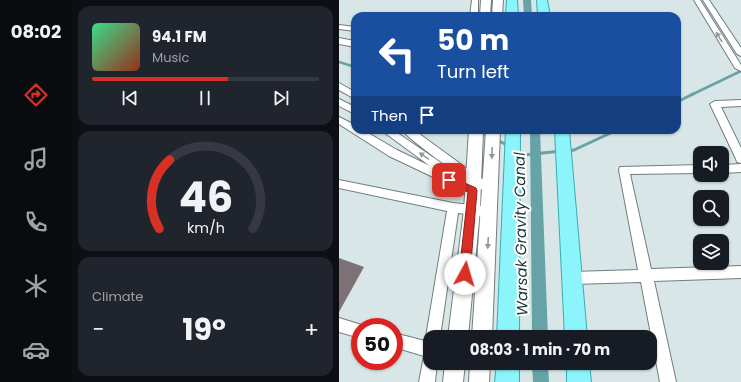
<!DOCTYPE html>
<meta charset="utf-8">
<style>
body{margin:0;font-family:Poppins,sans-serif;background:#20242c;color:#f1f3f6;height:100vh;display:flex;flex-direction:column;font-size:15px;white-space:nowrap}
*{box-sizing:border-box;margin:0}
p{font-size:13px;color:#9ea1a6}
.icon{flex:none;width:22px;height:22px;fill:none;stroke:currentColor;stroke-width:2;stroke-linecap:round;stroke-linejoin:round}
.map{position:relative;flex:1;overflow:hidden}
.details{display:flex;flex-direction:column;gap:6px;padding:6px;background:#0d0f14;width:267px}
.details>*{flex:none}
.guide{position:absolute;left:12px;top:12px;width:330px;height:122px;border-radius:12px;box-shadow:0 1px 3px #0004;background:#1a4fa0;color:#fff;overflow:hidden}
.controls{position:absolute;left:354px;top:146px;display:grid;gap:8px}
.controls a{display:grid;place-items:center;width:36px;height:36px;border-radius:8px;background:#171b24;box-shadow:0 1px 3px #0004;font-size:20px}
.speed{position:absolute;left:12px;top:318px;display:flex;gap:8px;font-size:20px;font-weight:700;text-align:center}
.speed>*{display:grid;place-content:center;width:52px;height:52px;border-radius:50%;background:#171b24;box-shadow:0 1px 3px #0004;line-height:1}
.speed .limit{border:6px solid #d22;background:#fff;color:#111}
.pin{position:absolute;display:grid;place-items:center;width:34px;height:34px;color:#fff;margin:-17px;border-radius:8px;box-shadow:0 2px 6px #0006}
.me{position:absolute;width:44px;margin:-22px;rotate:6deg;stroke-linejoin:round;filter:drop-shadow(0 0 3px #0008)}
.turn{display:flex;align-items:center;gap:14px;height:84px;padding:0 20px;font-size:18px}
.turn .icon{width:52px;height:52px;stroke-width:2.5}
.turn b{display:block;font-size:28px;line-height:34px}
.then{display:flex;align-items:center;height:38px;padding:0 20px;background:#0003;gap:8px;font-size:15px}
.big{font-size:30px;font-weight:700;line-height:1.1}
.details .widget{flex:1;display:flex;flex-direction:column;justify-content:center;gap:6px;min-width:0;padding:0 14px;border-radius:12px;background:#20242c}
.details .dial{align-items:center;gap:0}
.dial svg{height:104px;overflow:visible;fill:none;stroke:#363941;stroke-width:7;stroke-linecap:round;text-anchor:middle}
.dial text{fill:#f1f3f6;stroke:none}
.song{display:flex;align-items:center;gap:12px}
.cover{width:48px;height:48px;border-radius:6px;background:linear-gradient(135deg,hsl(150 70% 55%),hsl(10 70% 35%))}
.played{height:4px;border-radius:2px;background:linear-gradient(90deg,#d93025 60%,#363941 60%)}
.keys{display:flex;justify-content:space-around;direction:ltr}
.heat{display:flex;justify-content:space-between;align-items:center;font-size:22px;direction:ltr}
.trip{position:absolute;left:84px;top:330px;width:234px;height:40px;border-radius:12px;background:#171b24;box-shadow:0 1px 3px #0004;font-weight:700;line-height:40px;text-align:center}
main{display:flex;flex:1;min-height:0}
.dock{display:flex;flex-direction:column;width:72px;justify-content:space-around;align-items:center;background:#090b0e;color:#9ea1a6}
.dock .icon{width:28px;height:28px}
.dock .on{color:#d93025}
.dock b{font-size:18px;color:#f1f3f6}
.map>svg:first-child{display:block}
.lines{fill:none;stroke-linecap:round;stroke-linejoin:round}
.stream-far1{stroke:#66a3a7;stroke-width:2.5}
.stream{stroke:#66a3a7;stroke-width:3}
.canal{fill:#66a3a7;fill-rule:evenodd}
.building{fill:#7c7276}
.minor-casing{stroke:#727d7e;stroke-width:2}
.secondary-casing{stroke:#727d7e;stroke-width:2}
.primary-casing{stroke:#37acb3;stroke-width:2}
.minor{fill:#fff;fill-rule:evenodd}
.secondary{fill:#fff;fill-rule:evenodd}
.primary{fill:#8bf5fb;fill-rule:evenodd}
.oneway{fill:#959898}
.route{fill:#d93025;stroke:#8d1f18}
.labels{text-anchor:middle;stroke-width:4;stroke-linejoin:round;paint-order:stroke}
.water-label{font-size:15px;font-style:italic;fill:#173638;stroke:#fff}
</style>
<main>
<nav class="dock">
<b>08:02</b>
<svg class="icon on" aria-label="directions" viewBox="0 0 24 24"><path d="M12 3l9 9-9 9-9-9zM9 14v-3h6M13 9l2 2-2 2"/></svg>
<svg class="icon" aria-label="music" viewBox="0 0 24 24"><path d="M9 18V5l10-2v13"/><circle cx="6" cy="18" r="3"/><circle cx="16" cy="16" r="3"/></svg>
<svg class="icon" aria-label="phone" viewBox="0 0 24 24"><path d="M5 4h4l2 5-3 2q2 4 5 5l2-3 5 2v4C11 20 4 13 5 4z"/></svg>
<svg class="icon" aria-label="climate" viewBox="0 0 24 24"><path d="M12 3v18M4 7l16 10M4 17L20 7"/></svg>
<svg class="icon" aria-label="car" viewBox="0 0 24 24"><path d="M5 17H2v-5l4-1 3-4h7l3 4 3 1v5h-3M9 17h6M6 11h13"/><circle cx="7" cy="17" r="2"/><circle cx="17" cy="17" r="2"/></svg>
</nav>
<section class="details">
<div class="widget">
<div class="song"><i class="cover"></i><div><b>94.1 FM</b><p>Music</p></div></div>
<div class="played"></div>
<div class="keys"><svg class="icon" aria-label="previous" viewBox="0 0 24 24"><path d="M18 5L8 12l10 7zM5 5v14"/></svg><svg class="icon" aria-label="pause" viewBox="0 0 24 24"><path d="M8 5v14M16 5v14"/></svg><svg class="icon" aria-label="next" viewBox="0 0 24 24"><path d="M6 5l10 7-10 7zM19 5v14"/></svg></div>
</div>
<div class="widget dial"><svg viewBox="0 0 100 80">
<path d="M14 69A42 42 0 1 1 86 69"/>
<path d="M14 69A42 42 0 0 1 22 16" stroke="#d93025"/>
<text x="50" y="56" font-size="32" font-weight="700">46</text>
<text x="50" y="72" font-size="11">km/h</text>
</svg></div>
<div class="widget"><p>Climate</p>
<div class="heat"><a>−</a><b class="big">19°</b><a>+</a></div>
</div>
</section>
<div class="map">
<svg width="402" height="382" viewBox="0 0 402 382">
<rect width="100%" height="100%" fill="#d9e6e7"/>
<g class="lines">
<path class="stream-far1" d="M0,62L16,67
M352,95L402,71"/>
<path class="stream" d="M338,102L354,94
M139,130L150,136
M158,140L170,146
M177,150L185,155L222,151
M228,151L235,150L278,130"/>
<path class="canal" d="M184,0H192L193,16H185Z
M191,130H201L209,337H193Z
M193,363H209L210,382H194Z"/>
</g>
<path class="building" d="M0,258L25,267L0,312Z"/>
<g class="lines">
<g class="minor-casing">
<path id="minor" d="M133,0H139V16H131Z
M355,0H361L402,65V71L396,68Z
M364,0H370L402,48V56L398,54Z
M0,25L16,27V31L0,29Z
M0,83L16,92V99L0,90Z
M0,99L16,107V114L0,106Z
M402,100V106L382,107L402,148V163L398,162L397,159L371,104L376,101Z
M0,117L16,125V130H24L58,150L91,166L42,130H54L117,173L118,176L117,178L138,188L140,191L138,194L134,195L130,194L50,156L0,124Z
M63,130H75L138,176L156,186L157,189L156,192C153,193 153,194 150,193C139,190 69,139 63,130Z
M402,164V172L383,173V165Z
M361,165V173L291,174L312,269L402,266V278L315,281L337,382H321L302,282L233,284L228,282L227,278L228,274L233,272L299,270L280,170L281,167Z
M0,180L114,203L151,207L155,209L157,212L155,215L151,217L119,213L101,337H91V363H98L96,382H80L85,356L55,347V333L90,342L87,337L108,211L0,188Z
M0,318L26,326L21,327V338L0,332Z"/>
</g>
<g class="secondary-casing">
<path id="secondary" d="M142,0H152L151,16H141Z
M154,0H164L163,16H153Z
M0,38L16,41V47L0,44Z
M130,130H144L141,210L129,337H109L125,210Z
M147,130H161L153,337H133Z
M106,363H126L124,382H104Z
M131,363H151L150,382H130Z"/>
</g>
<g class="primary-casing">
<path id="primary" d="M168,0H178L179,16H167Z
M198,0H208L211,16H199Z
M167,130H181L180,337H158Z
M216,130H230L248,337H226Z
M158,363H180V382H156Z
M228,363H250L252,382H228Z"/>
</g>
<use href="#minor" class="minor"/>
<use href="#secondary" class="secondary"/>
<use href="#primary" class="primary"/>
</g>
<defs><path id="oneway-solid" d="M-6-.8H1V-3.2L6.5 0L1 3.2V.8H-6Z"/></defs>
<g class="oneway">
<use href="#oneway-solid" transform="translate(380 37) rotate(-122)"/>
<use href="#oneway-solid" transform="translate(153 153) rotate(92)"/>
<use href="#oneway-solid" transform="translate(85 156) rotate(-145)"/>
<use href="#oneway-solid" transform="translate(149 243) rotate(93)"/>
</g>
<path class="route" d="M110,176L137,188L138,191L131,274L130,277L126,279L122,277L120,274L129,192L107,182L106,180L107,177Z"/>
<g class="labels">
<g class="water-label">
<text transform="translate(182 234) rotate(-91)" y="5">Warsak Gravity Canal</text>
</g>
</g>
</svg>
<div class="controls">
<a><svg class="icon" aria-label="sound" viewBox="0 0 24 24"><path d="M4 9h4l5-4v14l-5-4H4zM17 9q2 3 0 6"/></svg></a>
<a><svg class="icon" aria-label="search" viewBox="0 0 24 24"><circle cx="10" cy="10" r="6"/><path d="M15 15l6 6"/></svg></a>
<a><svg class="icon" aria-label="layers" viewBox="0 0 24 24"><path d="M12 4l9 5-9 5-9-5zM3 14l9 5 9-5"/></svg></a>
</div>
<div class="speed"><div class="limit">50</div></div>
<div class="pin" style="left:110px;top:180px;background:#d93025"><svg class="icon" aria-label="arrive" viewBox="0 0 24 24"><path d="M6 21V4h12l-3 4 3 4H6"/></svg></div>
<svg class="me" style="left:126px;top:274px" viewBox="-20 -20 40 40"><circle r="19" fill="#fff"/><path d="M0-13L10 11 0 6-10 11z" fill="#d93025"/></svg>
<div class="trip">08:03 · 1 min · 70 m</div>
<div class="guide">
<div class="turn"><svg class="icon" aria-label="left" viewBox="0 0 24 24"><path d="M17 20v-9H6M10 6l-5 5 5 5"/></svg><div><b>50 m</b>Turn left</div></div>
<div class="then">Then<svg class="icon" aria-label="arrive" viewBox="0 0 24 24"><path d="M6 21V4h12l-3 4 3 4H6"/></svg></div>
</div>
</div>
</main>
